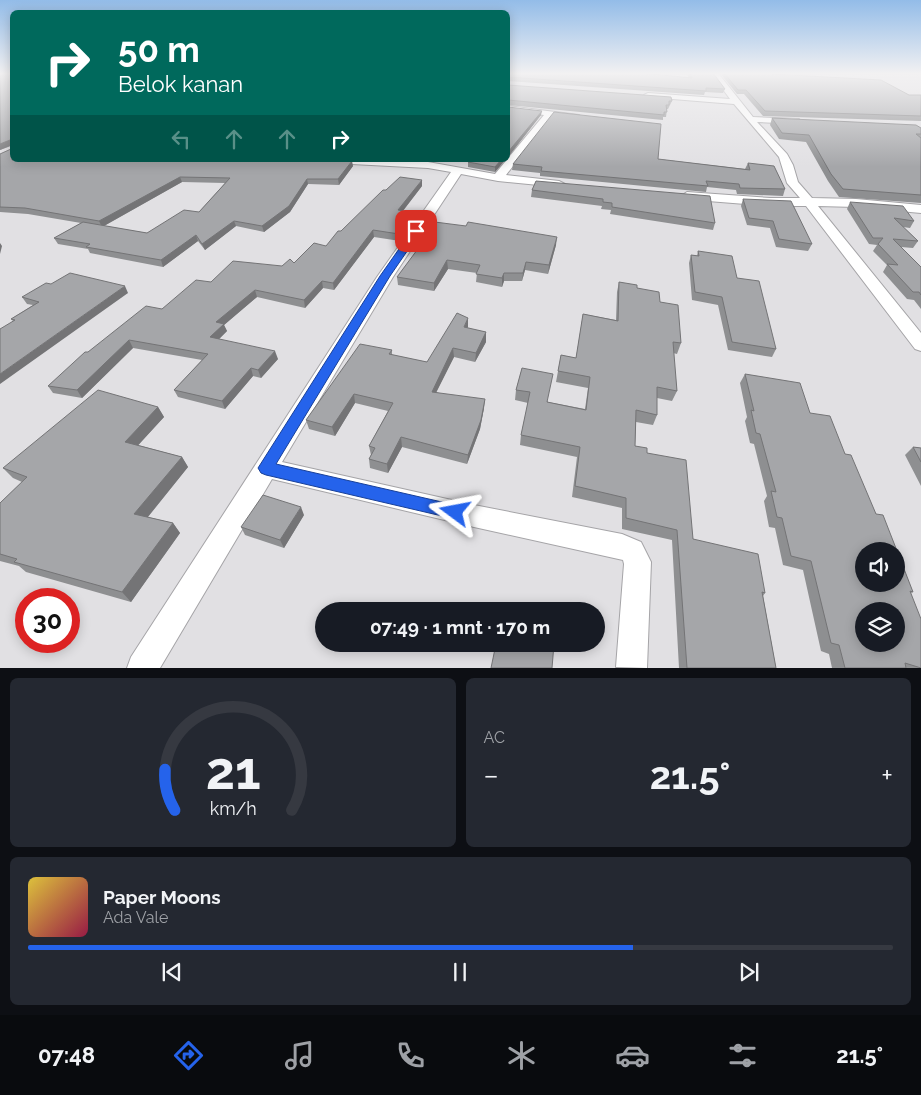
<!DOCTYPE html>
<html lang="id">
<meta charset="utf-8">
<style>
body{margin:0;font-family:Raleway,sans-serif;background:#242831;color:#f1f3f6;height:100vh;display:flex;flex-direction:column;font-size:19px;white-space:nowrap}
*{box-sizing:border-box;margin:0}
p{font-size:16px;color:#9ea1a6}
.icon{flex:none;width:28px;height:28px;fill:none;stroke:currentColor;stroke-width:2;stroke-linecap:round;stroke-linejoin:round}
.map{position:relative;height:668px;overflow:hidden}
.side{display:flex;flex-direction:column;gap:10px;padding:10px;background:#0d0f14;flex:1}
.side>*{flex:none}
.top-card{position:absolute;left:10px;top:10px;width:500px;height:152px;border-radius:8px;box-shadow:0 2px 12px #0003;background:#00695c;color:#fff;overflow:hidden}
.controls{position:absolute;left:855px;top:542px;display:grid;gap:10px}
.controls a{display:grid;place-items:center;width:50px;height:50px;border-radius:50%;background:#171b24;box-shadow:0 2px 12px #0003;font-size:25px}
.speed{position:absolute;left:15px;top:588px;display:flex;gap:10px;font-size:25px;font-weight:700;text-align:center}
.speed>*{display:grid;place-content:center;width:65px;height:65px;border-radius:50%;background:#171b24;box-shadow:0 2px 12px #0003;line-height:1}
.speed .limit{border:8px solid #d22;background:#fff;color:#111}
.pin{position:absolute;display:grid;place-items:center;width:42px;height:42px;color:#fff;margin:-21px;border-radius:10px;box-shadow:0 2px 8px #0006}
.me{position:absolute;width:55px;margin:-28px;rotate:283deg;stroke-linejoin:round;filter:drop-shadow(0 0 4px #0008)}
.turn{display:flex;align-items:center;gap:18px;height:105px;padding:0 25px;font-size:22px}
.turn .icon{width:65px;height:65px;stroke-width:2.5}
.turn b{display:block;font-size:35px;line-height:42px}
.lanes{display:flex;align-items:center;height:48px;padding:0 25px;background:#0003;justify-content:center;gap:25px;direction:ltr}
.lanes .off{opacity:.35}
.big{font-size:38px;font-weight:700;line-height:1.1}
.side .tile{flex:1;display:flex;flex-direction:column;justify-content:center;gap:8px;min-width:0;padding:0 18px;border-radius:8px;background:#242831}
.side .dial{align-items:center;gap:0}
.dial svg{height:130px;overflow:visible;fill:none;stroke:#363941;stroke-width:7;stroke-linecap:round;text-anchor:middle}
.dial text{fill:#f1f3f6;stroke:none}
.song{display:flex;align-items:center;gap:15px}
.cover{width:60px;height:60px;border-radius:8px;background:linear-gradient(135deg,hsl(50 70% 55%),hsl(340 70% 35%))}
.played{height:5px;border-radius:2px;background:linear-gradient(90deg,#2563eb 70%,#363941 70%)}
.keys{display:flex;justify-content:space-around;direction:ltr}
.heat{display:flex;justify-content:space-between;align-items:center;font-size:28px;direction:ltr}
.side .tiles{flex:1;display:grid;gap:10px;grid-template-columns:1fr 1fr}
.tile:last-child{grid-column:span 2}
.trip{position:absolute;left:315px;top:602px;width:290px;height:50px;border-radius:25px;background:#171b24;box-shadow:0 2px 12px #0003;font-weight:700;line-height:50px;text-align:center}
.dock{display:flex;height:80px;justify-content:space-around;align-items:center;background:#090b0e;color:#9ea1a6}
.dock .icon{width:35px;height:35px}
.dock .current{color:#2563eb}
.dock b{font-size:22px;color:#f1f3f6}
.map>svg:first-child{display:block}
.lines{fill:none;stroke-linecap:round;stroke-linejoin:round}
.minor-casing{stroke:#a5a4a7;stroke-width:2}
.minor{fill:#fff;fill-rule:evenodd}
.wall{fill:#8e8f91;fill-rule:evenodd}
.shaded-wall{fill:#747476}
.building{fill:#a5a6a9;stroke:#747476;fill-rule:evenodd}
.route{fill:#2563eb;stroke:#184099}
</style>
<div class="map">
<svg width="921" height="668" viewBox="0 0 921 668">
<rect width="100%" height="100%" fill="#e1e0e3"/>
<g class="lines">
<g class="minor-casing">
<path id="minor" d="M711,73H718L753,117L799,119L800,121L796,124L757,122L787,154L793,165L798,182L812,198L856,199L921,205V213L856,207L818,206L921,333V351L915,349L806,206H770L683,199L681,196L687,192L770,198H800L787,183L779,157L734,104L648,97L644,95L648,93L730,99Z
M508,106L579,115L580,117L576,120L552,116L506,175L559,181L565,184L559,187L498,181L461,174L393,277L282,462L474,505L622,534L641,542L651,562L647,668L616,667L624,564L623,560L474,527L272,479L160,668H127L131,657L377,277L451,172L428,168L333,163L328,160L428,162L495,174L544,115L508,110Z"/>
</g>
<use href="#minor" class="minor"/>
</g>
<path class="wall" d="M0,73L353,166L339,185L308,184L290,212L264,232L236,226L205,250L198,241L163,267L90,253L88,249L58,244L54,238L81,223L28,214L0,212V154L11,149V146L0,150ZM182,182L225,183L199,212L147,233L104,226Z
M508,73L642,74L689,78L687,73H713L725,89L723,93L705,92L704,95L508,81V82Z
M720,73H771L772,74L909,95H921V121L763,116L744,94H737Z
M508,83V85L672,101L668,109H667L666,117H663V120L508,105V107L541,115L508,157Z
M772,118L921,128V203L839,197L828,181L806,142L779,139L770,125Z
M658,159L745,169L748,163L785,189L783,196L737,194L736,190L707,187L706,192L540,176V173L512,170L513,164Z
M466,160H505L495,172L468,167V162L470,161Z
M536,181L715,223L713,230L610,214L611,210L601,209L602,206L531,197L532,190Z
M422,186L403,211L411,218L410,220V226L400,241L374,237L334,290L323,288L305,308L257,297L224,325L227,331L219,339L278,359L261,378L253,376L225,409L178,397L174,390L202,360L133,348L82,398L53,393L48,386L88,352L162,309L211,282L282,266L294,263L326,246L386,190Z
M743,199L812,244L808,251L776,247L770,228L747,225L741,206Z
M850,202L914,221L910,228L903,227L918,241L913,248L901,247L921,267V309L914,300L907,299L883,272L887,265L873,251L877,245L869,244L847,209Z
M414,240L556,245L548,274L525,270L522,281H504L502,287L476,282L477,273L448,269L434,291L398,285L397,277L418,249L414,248Z
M698,251L737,278L776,349L772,357L728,350L718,305L692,300L689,263L691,255L697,256Z
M619,282L637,288L660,302L681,343L677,354L673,353L677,391L672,401L657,398V415L653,425L636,422L635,446L647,453L693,539L765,593L763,596L776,668H679L672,540L622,529V508L572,497L577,457L520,445L521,435L528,403L515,400L516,390L522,368L548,402L585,409L588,388L556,382L561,355L576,358L583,314L616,320L617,292Z
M51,284L128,293L13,321L11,319L33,305L27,304L22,297Z
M468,327L467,328L486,332V342L475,362L454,357L436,392L484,408L480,429L467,464L402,447L388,473L370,468L369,459L371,455L369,446L388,411L355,403L335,436L309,429L306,420L392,350V355L427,362Z
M745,374L810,413L845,454L876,514L913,592L911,593L921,668H832L829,654L821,651L803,570L783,565L775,528L769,527L764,501L767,496L754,444L750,443L745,421L747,417L740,383Z
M158,407L164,417L138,445L182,457L188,467L148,517L173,523L180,533L131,602L26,572L19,566L0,561V503L22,482L13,478L3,468Z
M913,447L921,448V486L905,455Z
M304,515L284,548L245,535L241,527Z"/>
<path class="shaded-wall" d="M542,111L541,115L508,157V152Z
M10,140L12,145L0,150V144Z
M501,160H505L495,172V167Z
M352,161L353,166L339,185L338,179Z
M180,177L182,182L102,227L99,221Z
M307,179L308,184L290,212L264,232L262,226Z
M422,180V186L398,217V210Z
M410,212L411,218L405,226V219Z
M410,220V226L400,241L399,234Z
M234,221L236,226L205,250L202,244Z
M373,230L374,237L334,290L333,283Z
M196,235L198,241L163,267L161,260Z
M557,237L556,245L548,274L549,265Z
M0,243L2,246L0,254Z
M447,260L448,269L434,291V283Z
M526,262L525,270L522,281L523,273Z
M504,273V281L502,287V278Z
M322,281L323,288L305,308L304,300Z
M125,286L128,293L0,384V374Z
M255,290L257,297L224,325L227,331L214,344L210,337L216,322Z
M468,318V327L464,336V327Z
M486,332V342L475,362L476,353Z
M129,340L133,348L82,398L77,390Z
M453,348L454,357L432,401V392Z
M275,351L278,359L261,378L258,370Z
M251,368L253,376L225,409L222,401Z
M354,394L355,403L335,436L332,427Z
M485,399L484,408L480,429L467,464L468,455Z
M158,407L164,417L132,452L125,442Z
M401,437L402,447L388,473L387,464Z
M182,457L188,467L142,524L134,514Z
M301,507L304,515L284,548L280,540Z
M173,523L180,533L131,602L122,592Z"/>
<path class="building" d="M0,73H12V160H340L352,161L338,179H307L289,206L262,226L234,221L202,244L196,235L161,260L86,247L90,244L54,238L83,222L147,233L184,210L199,212L230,178L180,177L99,221L25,208L0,207V154L11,149L10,140L0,144Z
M508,73H642L692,78L690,73H713L725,89L706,88V91L508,77V78Z
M724,73H771L772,74L881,80L909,95H921V116L765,111L746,90H738Z
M508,83V85L671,97L672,101H669V105H666L667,112H664V115L508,100Z
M508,104V107L542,111L508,152Z
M554,112L661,124L658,159L750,170L748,163L774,166L785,189L740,188L739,184L706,181L708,186L541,171L542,167L513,164Z
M772,118L916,125L921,128V134H916L921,138V195L843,189L831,174L809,135L782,133Z
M470,160H501L495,167L468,162Z
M400,177L422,180L398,210L410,212L405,219L410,220L399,234L373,230L333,283L322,281L304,300L255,290L216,322L224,324L210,337L275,351L258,370L251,368L222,401L174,390L208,354L129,340L77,390L48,386L85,352H88L146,306L162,309L196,280L211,282L233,261L282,266L290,259L294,263L314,243L326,246L338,231H341L383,190H386Z
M536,181L710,196L715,223L612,207V203L603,202V199L532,190Z
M743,199L791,201L812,244L779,239L773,221L749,218Z
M850,202L903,206L914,221L894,218L918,241L893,239L921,267V295L919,292H913L887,264L898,265L878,244L883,238H873Z
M427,221L466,226L468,222L557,237L549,265L526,262L523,273H504L502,278L476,274L480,265L447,260L434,283L397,277L423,242L414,240Z
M698,251L732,256L737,278L759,281L776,349L732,342L722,297L695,292L691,255L699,256Z
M70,273L125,286L0,374V329L15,320L11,319L39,302L22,297L46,283L51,284Z
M619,282L637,285V288L659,292L660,302L678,305L681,343L673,342L677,391L657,387V415L636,410L635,446L647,448V453L686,460L693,539L758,554L765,593L762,592L776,668H687L677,530L626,518V498L575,486L580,447L521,435L530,392L516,390L522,368L553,374L547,402L586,410L590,377L558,371L561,355L576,358L583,314L618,321Z
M457,313L468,318L464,327L486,332L476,353L453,348L432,392L485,399L481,420L468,455L401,437L387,464L369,459L375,448L369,446L393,403L354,394L332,427L306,420L360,344L392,350L389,354L427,362Z
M745,374L800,383L810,413L830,416L845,454L851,455L876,514L883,515L913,592L910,591L921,619V668L905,663L906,668H845L839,645L831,643L811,561L791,556L782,518L777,517L771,491L776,492L760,434L756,433L751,410L754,411ZM864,551H896V584H864ZM864,611H896V644H864Z
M98,390L158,407L125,442L182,457L134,514L173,523L122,592L14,562L17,559L0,554V503L27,477L3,468Z
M913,447L921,448V462Z
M263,495L301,507L280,540L241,527Z
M496,644H554L552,668H491Z"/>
<linearGradient id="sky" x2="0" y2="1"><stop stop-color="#93bce8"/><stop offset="0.44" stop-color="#f2f1f2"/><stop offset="1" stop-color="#f2f1f2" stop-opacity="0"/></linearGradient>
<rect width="921" height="167" fill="url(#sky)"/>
<path class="route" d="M416,228L421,231L390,276L276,464L455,505L461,507L463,512L461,517L455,519L266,475L261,473L258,468L380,276L413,229Z"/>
</svg>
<div class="controls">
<a><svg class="icon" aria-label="sound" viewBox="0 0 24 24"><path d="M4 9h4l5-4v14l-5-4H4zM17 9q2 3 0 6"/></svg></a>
<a><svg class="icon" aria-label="layers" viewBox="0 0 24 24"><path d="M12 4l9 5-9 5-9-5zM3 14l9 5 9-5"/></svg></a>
</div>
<div class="speed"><div class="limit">30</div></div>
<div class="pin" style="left:416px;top:231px;background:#d93025"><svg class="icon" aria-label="arrive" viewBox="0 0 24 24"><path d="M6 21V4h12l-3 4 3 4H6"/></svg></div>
<svg class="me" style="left:455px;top:512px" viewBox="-20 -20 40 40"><path d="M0-17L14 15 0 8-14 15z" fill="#2563eb" stroke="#fff" stroke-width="4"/></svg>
<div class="trip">07:49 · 1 mnt · 170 m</div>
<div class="top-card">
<div class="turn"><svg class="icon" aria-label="right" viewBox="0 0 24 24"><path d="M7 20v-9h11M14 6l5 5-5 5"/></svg><div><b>50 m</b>Belok kanan</div></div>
<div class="lanes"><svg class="icon off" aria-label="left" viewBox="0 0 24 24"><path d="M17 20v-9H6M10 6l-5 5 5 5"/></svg><svg class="icon off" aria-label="ahead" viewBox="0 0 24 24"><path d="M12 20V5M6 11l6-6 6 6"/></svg><svg class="icon off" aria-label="ahead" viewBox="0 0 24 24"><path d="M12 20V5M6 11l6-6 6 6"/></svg><svg class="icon" aria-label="right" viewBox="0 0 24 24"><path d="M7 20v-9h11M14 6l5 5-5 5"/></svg></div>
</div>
</div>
<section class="side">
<div class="tiles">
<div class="tile dial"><svg viewBox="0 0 100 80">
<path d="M14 69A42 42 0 1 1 86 69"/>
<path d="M14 69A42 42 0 0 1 8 44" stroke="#2563eb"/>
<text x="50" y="56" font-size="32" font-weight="700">21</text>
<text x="50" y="72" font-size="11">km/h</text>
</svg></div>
<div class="tile"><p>AC</p>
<div class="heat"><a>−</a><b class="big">21.5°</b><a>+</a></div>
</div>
<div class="tile">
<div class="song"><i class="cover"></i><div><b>Paper Moons</b><p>Ada Vale</p></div></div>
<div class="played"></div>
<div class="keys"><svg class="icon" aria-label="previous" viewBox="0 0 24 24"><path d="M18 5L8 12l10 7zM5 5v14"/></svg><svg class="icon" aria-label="pause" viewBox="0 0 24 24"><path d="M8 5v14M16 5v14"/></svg><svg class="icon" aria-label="next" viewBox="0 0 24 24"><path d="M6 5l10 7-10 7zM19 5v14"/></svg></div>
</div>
</div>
</section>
<nav class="dock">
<b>07:48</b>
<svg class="icon current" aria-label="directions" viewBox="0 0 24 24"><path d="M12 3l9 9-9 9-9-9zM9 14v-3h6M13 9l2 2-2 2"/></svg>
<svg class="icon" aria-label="music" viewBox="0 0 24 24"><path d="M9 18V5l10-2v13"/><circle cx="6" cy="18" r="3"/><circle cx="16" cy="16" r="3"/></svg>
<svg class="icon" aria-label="phone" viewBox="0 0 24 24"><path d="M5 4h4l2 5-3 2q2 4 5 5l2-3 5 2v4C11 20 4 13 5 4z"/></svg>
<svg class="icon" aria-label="climate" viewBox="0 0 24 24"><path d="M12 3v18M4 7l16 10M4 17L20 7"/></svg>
<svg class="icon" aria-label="car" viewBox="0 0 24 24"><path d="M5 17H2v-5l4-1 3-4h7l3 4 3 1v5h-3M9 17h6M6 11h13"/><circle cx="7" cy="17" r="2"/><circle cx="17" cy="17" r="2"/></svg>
<svg class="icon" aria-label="filters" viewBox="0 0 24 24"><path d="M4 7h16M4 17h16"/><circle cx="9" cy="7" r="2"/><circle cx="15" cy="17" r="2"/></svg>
<b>21.5°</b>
</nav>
